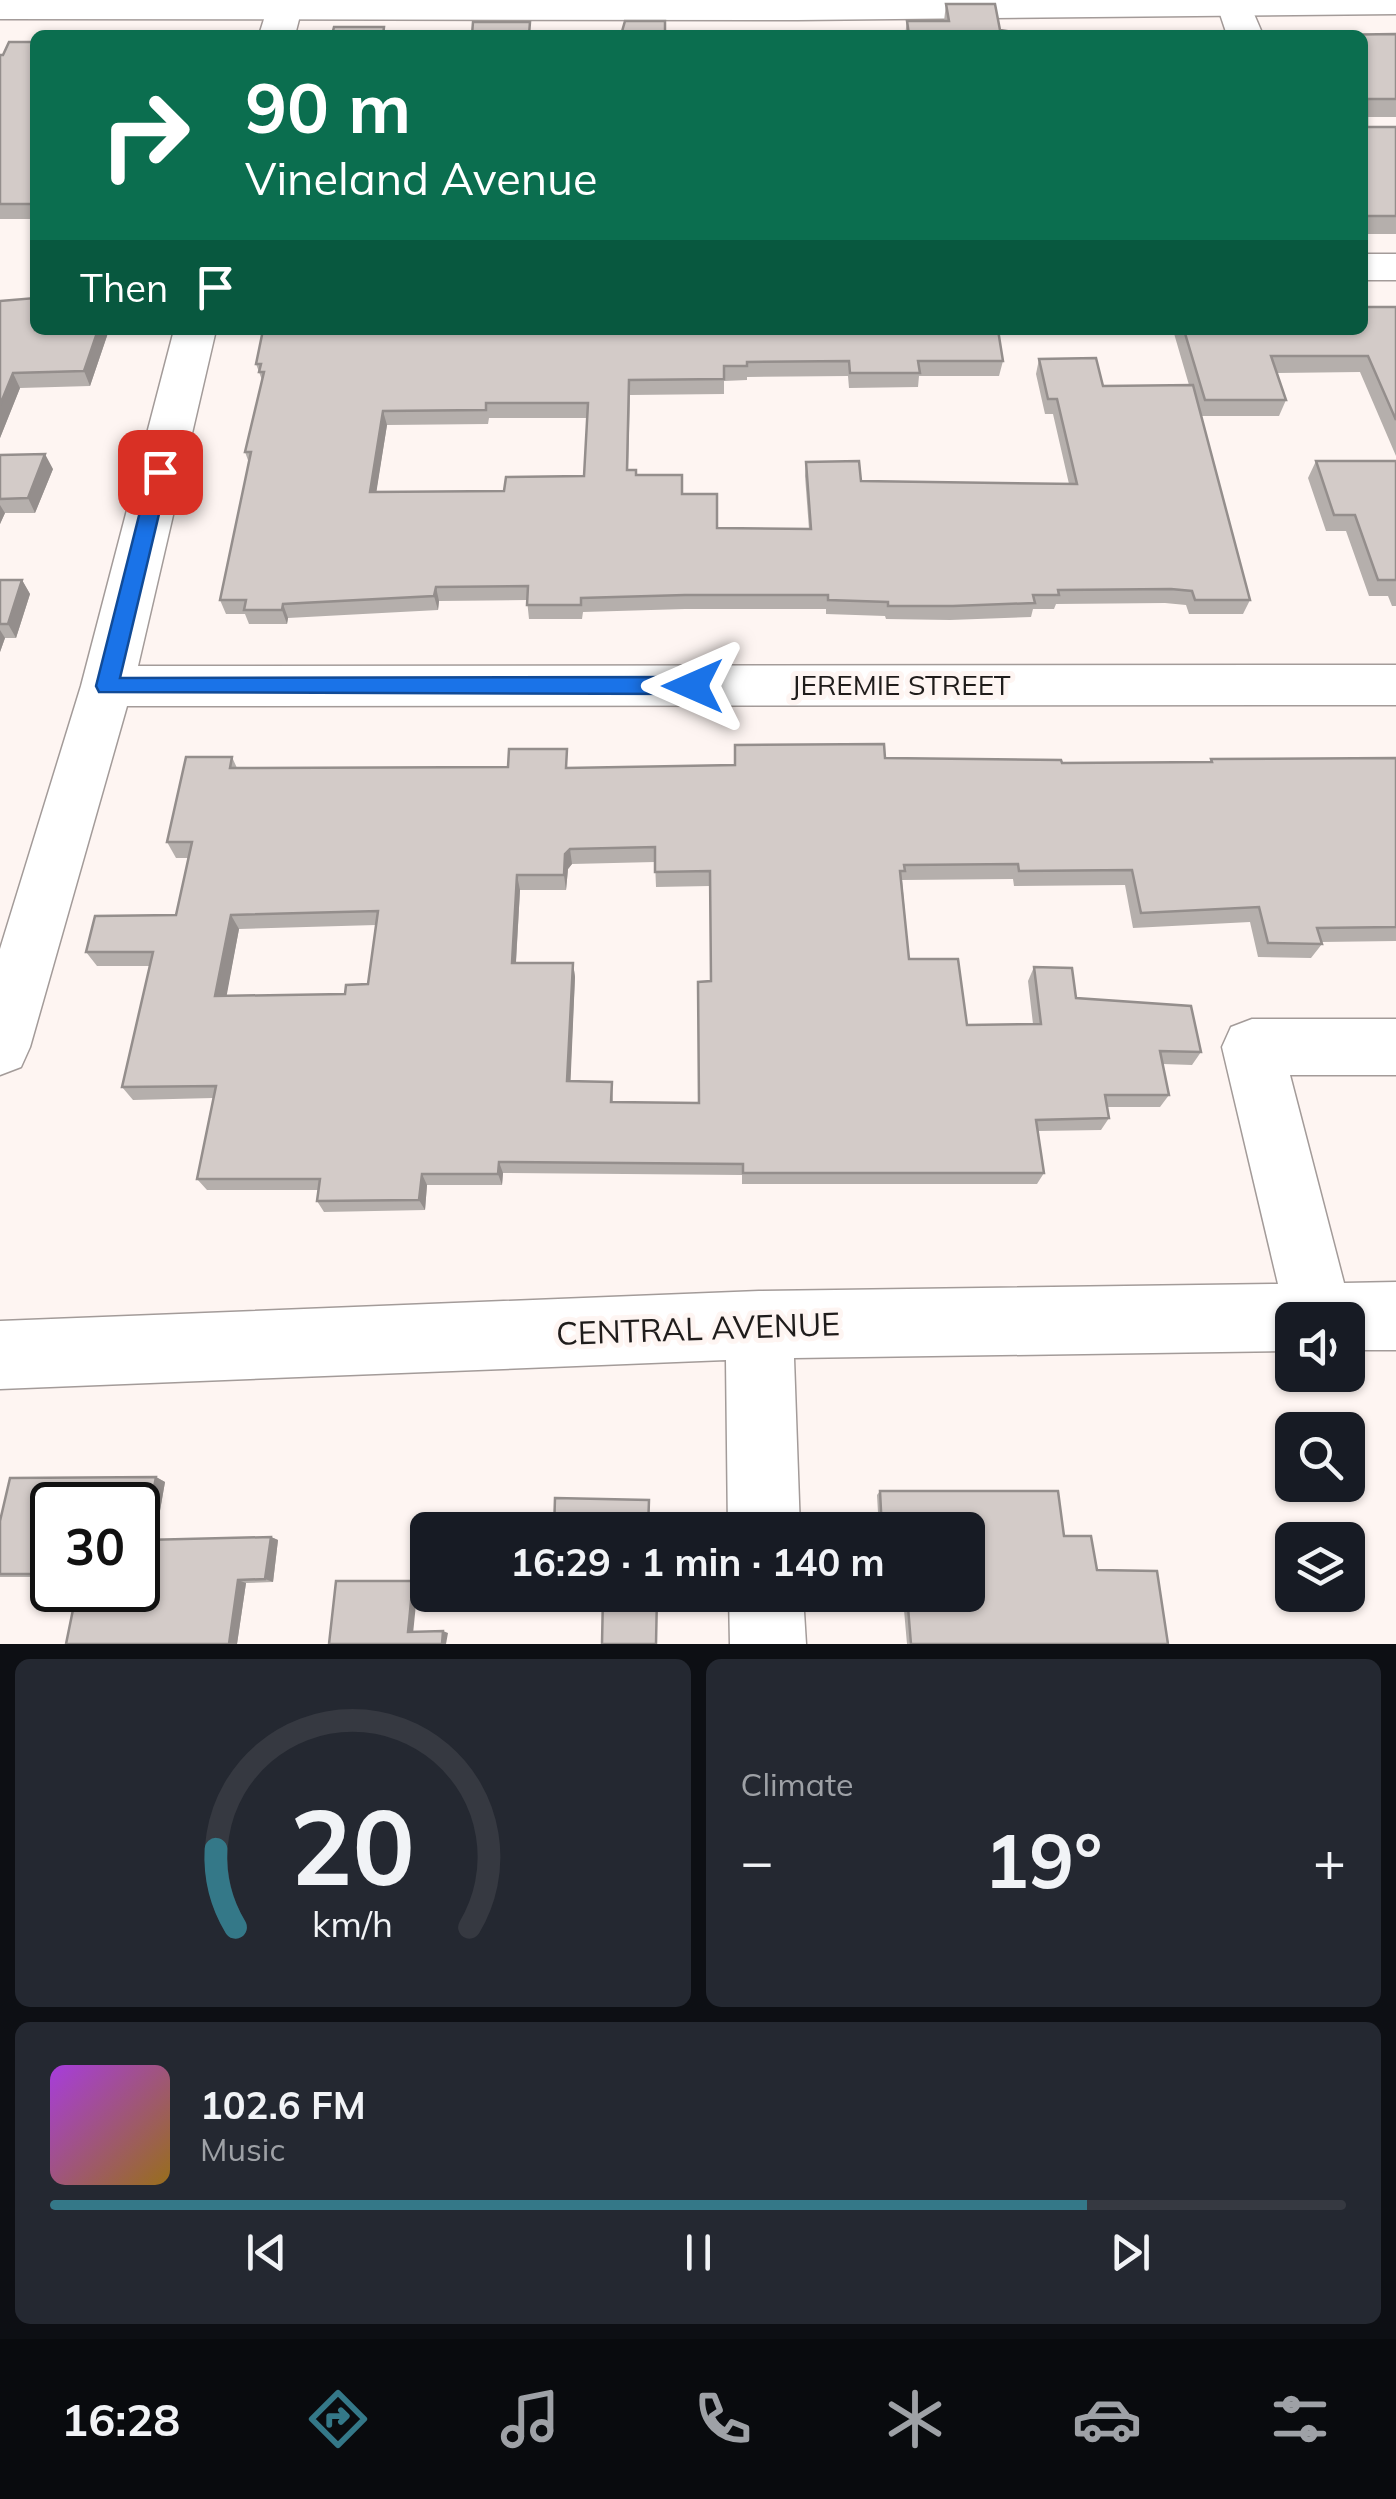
<!DOCTYPE html>
<meta charset="utf-8">
<style>
body{margin:0;font-family:Mulish,sans-serif;background:#242831;color:#f1f3f6;height:100vh;display:flex;flex-direction:column;font-size:38px;white-space:nowrap}
*{box-sizing:border-box;margin:0}
p{font-size:32px;color:#9ea1a6}
.icon{flex:none;width:55px;height:55px;fill:none;stroke:currentColor;stroke-width:2;stroke-linecap:round;stroke-linejoin:round}
.map{position:relative;height:1644px;overflow:hidden}
.drawer{display:flex;flex-direction:column;gap:15px;padding:15px;background:#0d0f14;flex:1}
.drawer>*{flex:none}
.top-card{position:absolute;left:30px;top:30px;width:1338px;height:305px;border-radius:15px;box-shadow:0 2px 8px #0004;background:#0b6e4f;color:#fff;overflow:hidden}
.fabs{position:absolute;left:1275px;top:1302px;display:grid;gap:20px}
.fabs a{display:grid;place-items:center;width:90px;height:90px;border-radius:15px;background:#171b24;box-shadow:0 2px 8px #0004;font-size:50px}
.speed{position:absolute;left:30px;top:1482px;display:flex;gap:20px;font-size:50px;font-weight:700;text-align:center}
.speed>*{display:grid;place-content:center;width:130px;height:130px;border-radius:50%;background:#171b24;box-shadow:0 2px 8px #0004;line-height:1}
.speed .limit{border:5px solid #111;border-radius:15px;background:#fff;color:#111}
.pin{position:absolute;display:grid;place-items:center;width:85px;height:85px;color:#fff;margin:-42px;border-radius:20px;box-shadow:0 5px 15px #0006}
.me{position:absolute;width:110px;margin:-55px;rotate:270deg;stroke-linejoin:round;filter:drop-shadow(0 0 8px #0008)}
.turn{display:flex;align-items:center;gap:35px;height:210px;padding:0 50px;font-size:45px}
.turn .icon{width:130px;height:130px;stroke-width:2.5}
.turn b{display:block;font-size:70px;line-height:85px}
.then{display:flex;align-items:center;height:95px;padding:0 50px;background:#0003;gap:20px;font-size:38px}
.big{font-size:75px;font-weight:700;line-height:1.1}
.drawer .card{flex:1;display:flex;flex-direction:column;justify-content:center;gap:15px;min-width:0;padding:0 35px;border-radius:15px;background:#242831}
.drawer .dial{align-items:center;gap:0}
.dial svg{height:260px;overflow:visible;fill:none;stroke:#363941;stroke-width:7;stroke-linecap:round;text-anchor:middle}
.dial text{fill:#f1f3f6;stroke:none}
.song{display:flex;align-items:center;gap:30px}
.cover{width:120px;height:120px;border-radius:15px;background:linear-gradient(135deg,hsl(280 70% 55%),hsl(40 70% 35%))}
.played{height:10px;border-radius:5px;background:linear-gradient(90deg,#347888 80%,#363941 80%)}
.keys{display:flex;justify-content:space-around;direction:ltr}
.heat{display:flex;justify-content:space-between;align-items:center;font-size:55px;direction:ltr}
.drawer .tiles{flex:1;display:grid;gap:15px;grid-template-columns:1fr 1fr}
.card:last-child{grid-column:span 2}
.trip{position:absolute;left:410px;top:1512px;width:575px;height:100px;border-radius:15px;background:#171b24;box-shadow:0 2px 8px #0004;font-weight:700;line-height:100px;text-align:center}
.tab-bar{display:flex;height:160px;justify-content:space-around;align-items:center;background:#090b0e;color:#9ea1a6}
.tab-bar .icon{width:70px;height:70px}
.tab-bar .selected{color:#347888}
.tab-bar b{font-size:45px;color:#f1f3f6}
.map>svg:first-child{display:block}
.lines{fill:none;stroke-linecap:round;stroke-linejoin:round}
.minor-casing{stroke:#a39b99;stroke-width:3}
.major-casing{stroke:#a39b99;stroke-width:3}
.minor{fill:#fff;fill-rule:evenodd}
.major{fill:#fff;fill-rule:evenodd}
.wall{fill:#b5afac;fill-rule:evenodd}
.shaded-wall{fill:#948e8c}
.building{fill:#d3cbc8;stroke:#948e8c;stroke-width:2.5;fill-rule:evenodd}
.route{fill:#1a73e8;stroke:#114b97;stroke-width:2.5}
.labels{text-anchor:middle;stroke-width:10;stroke-linejoin:round;paint-order:stroke}
.street-label{font-size:28px;fill:#1f1c1b;stroke:#fef5f2}
.near-street-label{font-size:32px;fill:#1f1c1b;stroke:#fef5f2}
</style>
<div class="map">
<svg width="1396" height="1644" viewBox="0 0 1396 1644">
<rect width="100%" height="100%" fill="#fef5f2"/>
<g class="lines">
<g class="minor-casing">
<path id="minor" d="M270,0H304L295,35H259Z
M1220,0H1248L1263,35H1227L1217,5Z
M1362,254H1396V280H1362Z
M174,330H216L138,666L1396,665V705L127,706L30,1047L21,1067L0,1075V949L81,686Z
M1252,1019H1396V1075H1290L1344,1283L1396,1282V1350H1348V1320H1292V1351L794,1358L800,1530H728L726,1360L0,1389V1321L759,1291L1278,1284L1222,1047L1231,1027Z
M729,1595H803L806,1644H730Z"/>
</g>
<g class="major-casing">
<path id="major" d="M0,0H1396V14L797,20L0,19Z"/>
</g>
<use href="#minor" class="minor"/>
<use href="#major" class="major"/>
</g>
<path class="wall" d="M946,4L1000,30L905,35L907,21H944Z
M1396,34V117H1367V127H1396V234H1362V35Z
M35,42V220L34,219H0V55Z
M0,301L35,330H109L90,386L20,388L0,438Z
M1396,307V456L1360,372L1277,373L1286,400L1279,416H1201L1250,600L1243,614H1189L1186,605L1165,603L1056,604L1054,609H1033L1031,617L950,620L886,619L885,616L826,614V609H685L583,612L582,619H529L527,600L439,601L438,610L288,618L287,624H249L245,614H226L220,600L249,463L245,452L262,380L256,364L263,330H316L315,332L1003,361L999,376H919L918,387L849,388L848,376L747,377V380L724,381V394L630,395L628,470L637,475L682,494L717,528L809,529L805,476L806,462L861,481L1069,484L1053,414H1045L1036,374L1039,359L1103,386L1189,385L1173,330H1362ZM489,418H587L584,476L504,491L376,492L387,425L488,424Z
M0,455L53,469L35,513H5L0,524Z
M1316,461H1396V606H1392L1388,596H1369L1346,531H1326L1308,478Z
M0,580H22L30,594L16,638H5L0,652Z
M232,757L237,768H569L734,765L885,758L1062,763L1210,762L1211,759L1396,758V941L1321,942L1322,944L1311,958L1258,957L1250,922L1133,928L1125,885L1014,886L1013,879L902,880L909,959L967,1025L1033,1024L1028,981L1034,967L1076,998L1201,1052L1192,1065L1163,1064L1169,1095L1160,1107H1107L1109,1118L1101,1130L1038,1131L1044,1173L1037,1184H742V1175L503,1173L502,1185H427L425,1210L324,1212L317,1201L318,1190H207L197,1179L213,1098L133,1100L122,1087L150,966H97L86,952L176,915L189,858H176L167,842ZM655,862L656,887L710,886L711,981L699,1103L613,1102L612,1082L570,1081L575,977L573,963H516L520,890H566L568,869L572,864ZM376,925L368,984L345,994L226,996L239,929Z
M156,1477L165,1482L155,1540L271,1537L278,1540L273,1582L246,1583L237,1644H66L77,1590H138V1505H52V1577H0V1521L10,1478Z
M880,1491L1064,1536L1168,1644H907L904,1610H895L894,1595H968V1530H879L877,1495Z"/>
<path class="shaded-wall" d="M98,330H109L90,386L84,371Z
M13,373L20,388L0,438V405Z
M383,411L387,425L374,507L370,492Z
M45,454L53,469L35,513L28,498Z
M0,505L5,513L0,524Z
M22,580L30,594L16,638L8,624Z
M436,587L439,601L438,610L434,596Z
M283,604L288,618L287,624L282,610Z
M0,630L5,638L0,652Z
M570,849L572,864L568,869L566,890L564,875L565,854Z
M517,875L520,890L515,977L512,963Z
M231,915L239,929L224,1010L215,996Z
M573,963L575,977L570,1094L567,1081Z
M499,1162L503,1173L502,1185L498,1174Z
M422,1174L427,1185L425,1210L419,1200Z
M156,1477L165,1482L154,1544L144,1540Z
M271,1537L278,1540L273,1582L265,1579Z
M238,1580L246,1583L237,1644H229Z
M413,1581L418,1584L413,1634L408,1632Z
M443,1631L448,1633L446,1644H442Z"/>
<path class="building" d="M946,4H995L1000,30L1019,33L1020,35H909L907,21H949Z
M625,21H665V35H621Z
M473,22H530L529,35H472Z
M334,27H384L383,35H332Z
M1396,34V99H1367V127H1396V216H1362V35H1324Z
M9,42H35V204H0V55H3Z
M35,298V330H98L84,371L13,373L0,405V301Z
M1362,307H1396V420L1368,356H1271L1286,400H1205L1184,330H1362Z
M263,330H308V332L456,330H998L1003,361H918L920,373H850L849,361L747,362V366H724V379L629,380L627,470H636V475H682V494H717V528L811,529L806,462L859,461L861,481L1077,484L1057,399H1048L1039,359L1096,358L1103,386L1193,385L1250,600H1195L1192,591L1171,589L1058,590L1059,595H1033L1035,603L953,606H888V602L828,600V595H685L581,598V605H527L528,586L436,587L434,596L283,604L282,610H244L246,600H220L251,452H245L264,372H259L261,364H256ZM486,403H588L584,476L506,477L504,491L370,492L383,411L486,410Z
M45,454L28,498L0,499V455Z
M1316,461H1396V580H1378L1355,515H1334Z
M0,580H22L8,624H0Z
M884,744L885,758L1061,760L1062,763L1212,762L1211,759L1396,758V927L1317,928L1322,944L1268,943L1259,907L1141,913L1132,870L1019,871L1018,864L904,865L905,871H900L909,959H958L967,1025L1041,1024L1034,967L1072,968L1076,998L1191,1006L1201,1052L1160,1051L1169,1095H1105L1109,1118L1036,1120L1044,1173H743V1164L499,1162L498,1174H422L419,1200L317,1201L320,1179H197L216,1086L122,1087L153,952H86L95,916L176,915L192,842H167L186,757H232L230,768L508,767L509,749H567L566,768L735,765V745ZM655,847V872L710,871L711,981L698,982L699,1103L611,1102L612,1082L567,1081L573,963H512L517,875H564L565,854L570,849ZM378,911L368,984L346,985L345,994L215,996L231,915Z
M156,1477L144,1540L271,1537L265,1579L238,1580L229,1644H66L77,1590H138V1505H52V1574H0V1521L10,1478Z
M880,1491H1058L1064,1536H1091L1097,1570L1157,1571L1168,1644H911L908,1607H899L898,1595H968V1530H882Z
M555,1498L649,1500L648,1530H554Z
M336,1581H413L408,1632L443,1631L442,1644H329Z
M603,1595H657L656,1644H602Z"/>
<path class="route" d="M160,466L169,472L120,678L693,677L703,686L693,694L99,692L96,686L150,472Z"/>
<g class="labels">
<g class="street-label">
<text x="901" y="695">JEREMIE STREET</text>
</g>
<g class="near-street-label">
<text transform="translate(698 1329) rotate(-2)" y="11">CENTRAL AVENUE</text>
</g>
</g>
</svg>
<div class="fabs">
<a><svg class="icon" aria-label="sound" viewBox="0 0 24 24"><path d="M4 9h4l5-4v14l-5-4H4zM17 9q2 3 0 6"/></svg></a>
<a><svg class="icon" aria-label="search" viewBox="0 0 24 24"><circle cx="10" cy="10" r="6"/><path d="M15 15l6 6"/></svg></a>
<a><svg class="icon" aria-label="layers" viewBox="0 0 24 24"><path d="M12 4l9 5-9 5-9-5zM3 14l9 5 9-5"/></svg></a>
</div>
<div class="speed"><div class="limit">30</div></div>
<div class="pin" style="left:160px;top:472px;background:#d93025"><svg class="icon" aria-label="arrive" viewBox="0 0 24 24"><path d="M6 21V4h12l-3 4 3 4H6"/></svg></div>
<svg class="me" style="left:693px;top:686px" viewBox="-20 -20 40 40"><path d="M0-17L14 15 0 8-14 15z" fill="#1a73e8" stroke="#fff" stroke-width="4"/></svg>
<div class="trip">16:29 · 1 min · 140 m</div>
<div class="top-card">
<div class="turn"><svg class="icon" aria-label="right" viewBox="0 0 24 24"><path d="M7 20v-9h11M14 6l5 5-5 5"/></svg><div><b>90 m</b>Vineland Avenue</div></div>
<div class="then">Then<svg class="icon" aria-label="arrive" viewBox="0 0 24 24"><path d="M6 21V4h12l-3 4 3 4H6"/></svg></div>
</div>
</div>
<section class="drawer">
<div class="tiles">
<div class="card dial"><svg viewBox="0 0 100 80">
<path d="M14 69A42 42 0 1 1 86 69"/>
<path d="M14 69A42 42 0 0 1 8 45" stroke="#347888"/>
<text x="50" y="56" font-size="32" font-weight="700">20</text>
<text x="50" y="72" font-size="11">km/h</text>
</svg></div>
<div class="card"><p>Climate</p>
<div class="heat"><a>−</a><b class="big">19°</b><a>+</a></div>
</div>
<div class="card">
<div class="song"><i class="cover"></i><div><b>102.6 FM</b><p>Music</p></div></div>
<div class="played"></div>
<div class="keys"><svg class="icon" aria-label="previous" viewBox="0 0 24 24"><path d="M18 5L8 12l10 7zM5 5v14"/></svg><svg class="icon" aria-label="pause" viewBox="0 0 24 24"><path d="M8 5v14M16 5v14"/></svg><svg class="icon" aria-label="next" viewBox="0 0 24 24"><path d="M6 5l10 7-10 7zM19 5v14"/></svg></div>
</div>
</div>
</section>
<nav class="tab-bar">
<b>16:28</b>
<svg class="icon selected" aria-label="directions" viewBox="0 0 24 24"><path d="M12 3l9 9-9 9-9-9zM9 14v-3h6M13 9l2 2-2 2"/></svg>
<svg class="icon" aria-label="music" viewBox="0 0 24 24"><path d="M9 18V5l10-2v13"/><circle cx="6" cy="18" r="3"/><circle cx="16" cy="16" r="3"/></svg>
<svg class="icon" aria-label="phone" viewBox="0 0 24 24"><path d="M5 4h4l2 5-3 2q2 4 5 5l2-3 5 2v4C11 20 4 13 5 4z"/></svg>
<svg class="icon" aria-label="climate" viewBox="0 0 24 24"><path d="M12 3v18M4 7l16 10M4 17L20 7"/></svg>
<svg class="icon" aria-label="car" viewBox="0 0 24 24"><path d="M5 17H2v-5l4-1 3-4h7l3 4 3 1v5h-3M9 17h6M6 11h13"/><circle cx="7" cy="17" r="2"/><circle cx="17" cy="17" r="2"/></svg>
<svg class="icon" aria-label="filters" viewBox="0 0 24 24"><path d="M4 7h16M4 17h16"/><circle cx="9" cy="7" r="2"/><circle cx="15" cy="17" r="2"/></svg>
</nav>
